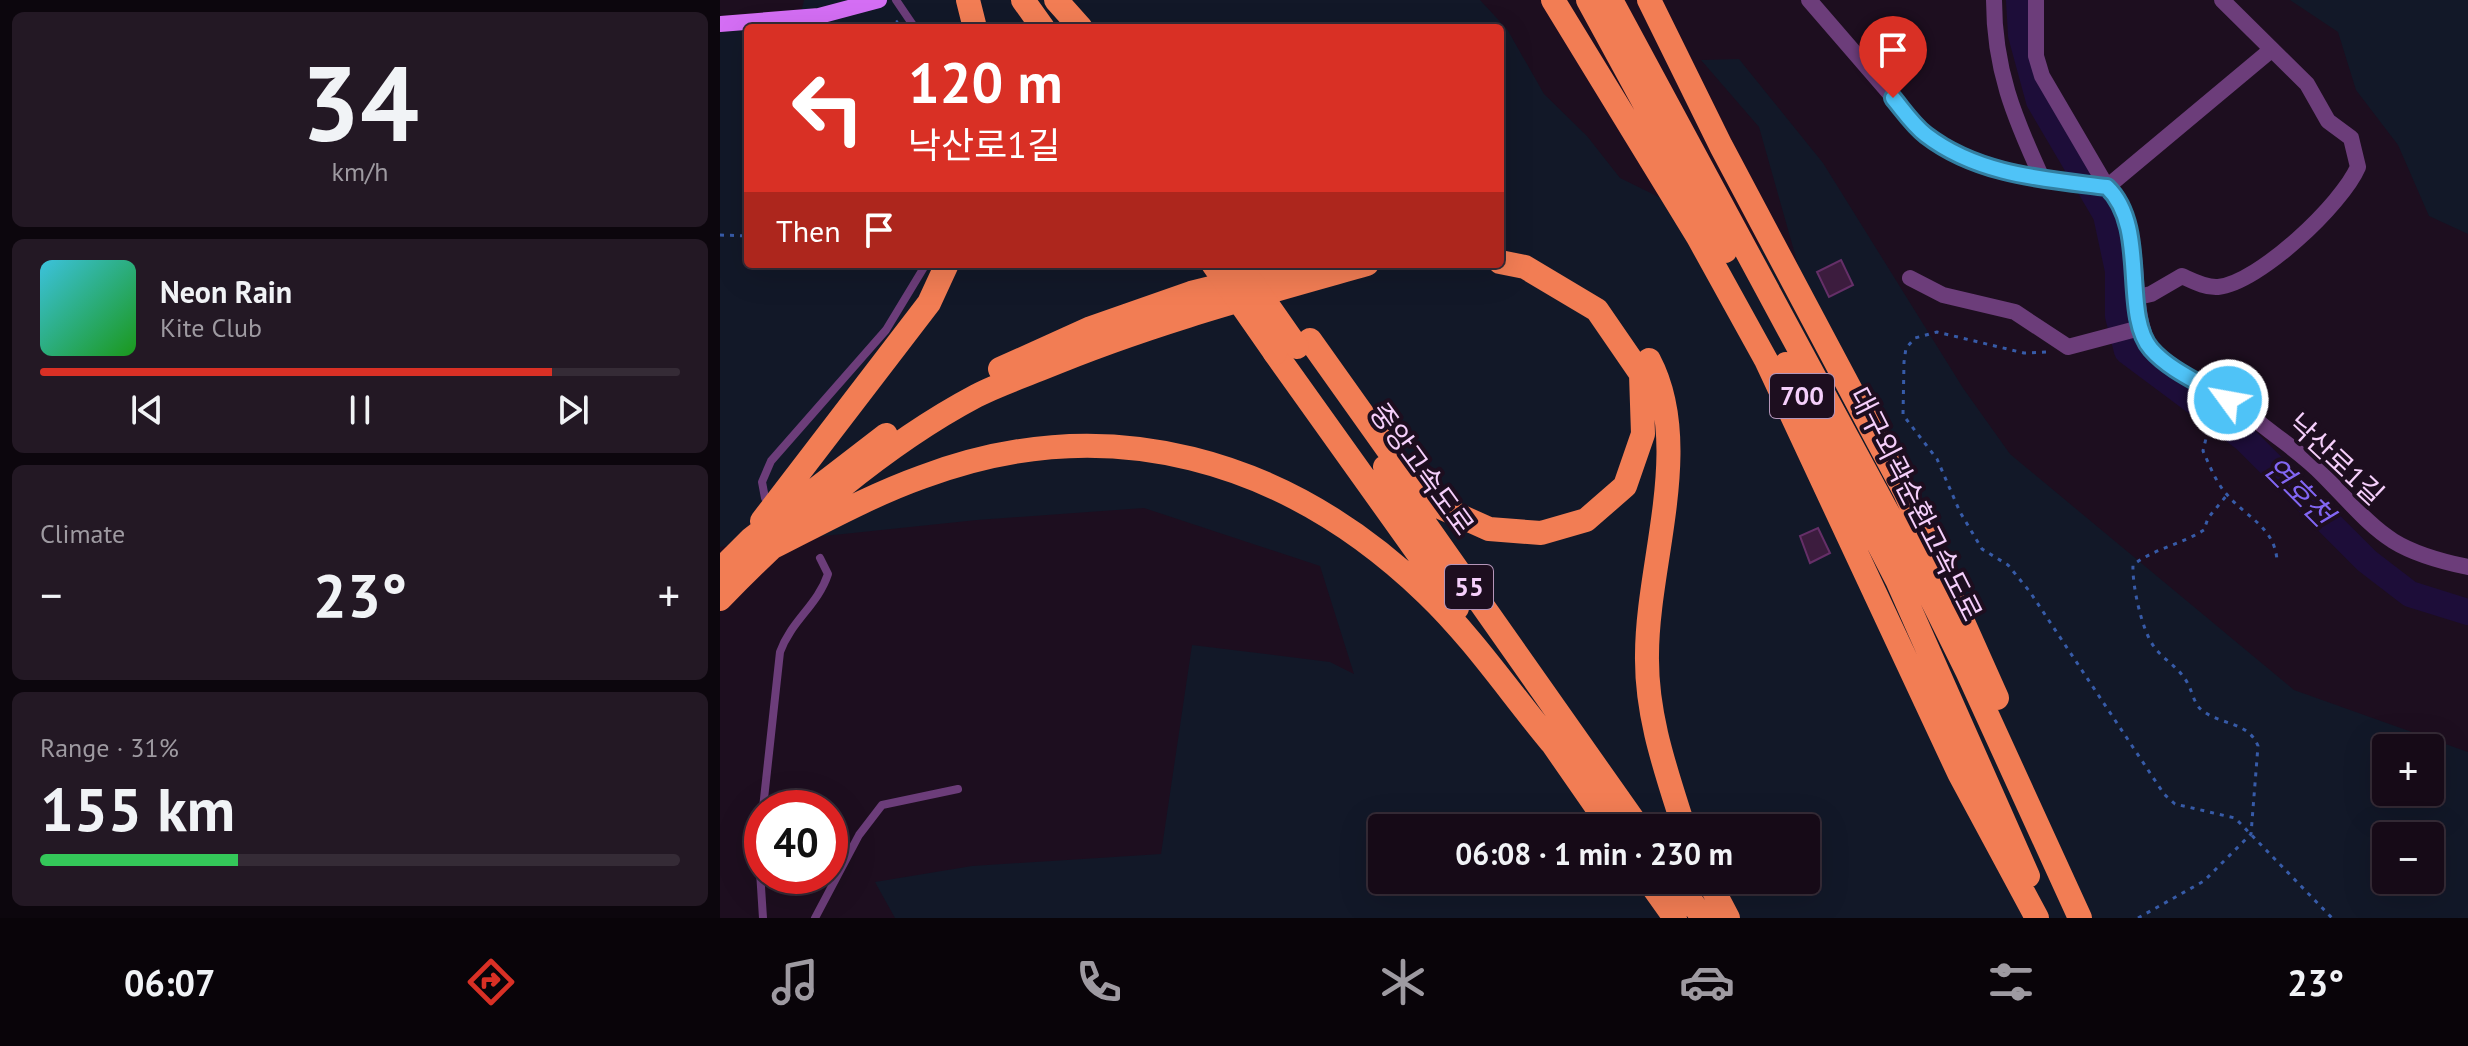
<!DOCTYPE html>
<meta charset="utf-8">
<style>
body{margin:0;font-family:"PT Sans","Noto Sans KR",sans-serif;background:#231824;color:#f1f3f6;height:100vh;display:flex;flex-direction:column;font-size:30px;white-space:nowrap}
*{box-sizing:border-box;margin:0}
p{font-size:26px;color:#9e9aa1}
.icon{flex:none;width:44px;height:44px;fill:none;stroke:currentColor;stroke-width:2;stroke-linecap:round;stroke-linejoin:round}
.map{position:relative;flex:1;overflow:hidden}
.sheet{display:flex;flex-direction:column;gap:12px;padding:12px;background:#0c060d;width:720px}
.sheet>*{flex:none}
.top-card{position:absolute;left:24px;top:24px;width:760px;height:244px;border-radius:8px;box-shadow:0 8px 32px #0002,0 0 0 2px #352b36;background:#d93025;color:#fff;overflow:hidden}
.controls{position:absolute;left:1652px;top:734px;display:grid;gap:16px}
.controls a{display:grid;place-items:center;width:72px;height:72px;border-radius:8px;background:#160a17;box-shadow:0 8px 32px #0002,0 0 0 2px #352b36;font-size:40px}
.speed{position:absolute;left:24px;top:790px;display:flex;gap:16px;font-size:40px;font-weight:700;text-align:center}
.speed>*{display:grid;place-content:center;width:104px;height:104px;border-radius:50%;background:#160a17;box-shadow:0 8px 32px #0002,0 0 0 2px #352b36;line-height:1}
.speed .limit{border:12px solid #d22;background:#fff;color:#111}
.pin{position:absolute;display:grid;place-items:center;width:68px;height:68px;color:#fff;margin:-82px -34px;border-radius:50% 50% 50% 0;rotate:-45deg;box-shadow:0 0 8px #0007}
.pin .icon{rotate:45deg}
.me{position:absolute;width:88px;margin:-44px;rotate:302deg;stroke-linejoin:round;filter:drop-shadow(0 0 6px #0008)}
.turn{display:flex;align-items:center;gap:28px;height:168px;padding:0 32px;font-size:36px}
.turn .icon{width:104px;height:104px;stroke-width:2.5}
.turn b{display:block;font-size:56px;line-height:68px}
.then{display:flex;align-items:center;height:76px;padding:0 32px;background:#0003;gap:16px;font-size:30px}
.big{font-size:60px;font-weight:800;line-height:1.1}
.sheet .card{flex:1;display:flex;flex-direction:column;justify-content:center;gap:12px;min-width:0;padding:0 28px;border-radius:12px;background:#231824}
.sheet .dial{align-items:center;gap:0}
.dial b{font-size:104px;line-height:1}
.song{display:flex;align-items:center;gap:24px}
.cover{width:96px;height:96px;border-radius:12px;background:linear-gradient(135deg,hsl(190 70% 55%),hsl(120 70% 35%))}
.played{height:8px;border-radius:4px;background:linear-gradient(90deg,#d93025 80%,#352b36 80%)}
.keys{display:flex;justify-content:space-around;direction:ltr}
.heat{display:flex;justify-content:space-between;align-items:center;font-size:44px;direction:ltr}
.charge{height:12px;border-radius:6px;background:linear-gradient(90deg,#34c759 31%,#352b36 0)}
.trip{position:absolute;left:648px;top:814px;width:452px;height:80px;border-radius:8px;background:#160a17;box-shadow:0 8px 32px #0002,0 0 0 2px #352b36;font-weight:800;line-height:80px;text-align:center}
.menu{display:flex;height:128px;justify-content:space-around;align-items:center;background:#090409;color:#9e9aa1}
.menu .icon{width:56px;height:56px}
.menu .active{color:#d93025}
.menu b{font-size:36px;color:#f1f3f6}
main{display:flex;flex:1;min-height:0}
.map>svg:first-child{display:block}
.green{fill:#121828;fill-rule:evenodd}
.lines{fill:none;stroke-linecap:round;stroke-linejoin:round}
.river{stroke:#1d0d39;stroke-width:26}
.building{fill:#3c1c3e;stroke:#652f68;stroke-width:2}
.path{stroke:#375ba8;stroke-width:3;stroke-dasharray:4 6;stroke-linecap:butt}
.service{stroke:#6c3d7a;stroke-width:8}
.minor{stroke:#6c3d7a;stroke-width:16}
.tertiary{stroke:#6c3d7a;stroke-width:16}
.secondary{stroke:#d46ef4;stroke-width:16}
.motorway{stroke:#f27d54;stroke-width:24}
.motorway-bridge{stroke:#f27d54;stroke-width:24}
.route-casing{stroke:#337fa1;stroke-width:20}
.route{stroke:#4fc3f7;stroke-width:14}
.labels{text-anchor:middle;stroke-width:8;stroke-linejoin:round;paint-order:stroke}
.shield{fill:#1d0e1f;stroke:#b495b9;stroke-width:2}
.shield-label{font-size:26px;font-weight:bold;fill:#f5cffb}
.street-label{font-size:28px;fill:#f5cffb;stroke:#1d0e1f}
.water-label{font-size:30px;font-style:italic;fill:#8266f3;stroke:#1d0e1f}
</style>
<main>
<section class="sheet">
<div class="card dial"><b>34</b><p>km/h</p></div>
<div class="card">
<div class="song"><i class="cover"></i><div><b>Neon Rain</b><p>Kite Club</p></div></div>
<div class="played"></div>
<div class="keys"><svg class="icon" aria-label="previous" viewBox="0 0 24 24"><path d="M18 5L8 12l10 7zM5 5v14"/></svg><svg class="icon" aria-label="pause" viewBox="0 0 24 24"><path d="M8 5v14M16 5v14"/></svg><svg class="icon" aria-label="next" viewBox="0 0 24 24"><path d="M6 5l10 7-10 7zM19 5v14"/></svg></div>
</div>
<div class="card"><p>Climate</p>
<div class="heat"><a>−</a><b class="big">23°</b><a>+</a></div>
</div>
<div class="card"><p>Range · 31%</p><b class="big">155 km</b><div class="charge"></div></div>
</section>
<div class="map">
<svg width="1748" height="918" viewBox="0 0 1748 918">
<rect width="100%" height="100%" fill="#1d0e1f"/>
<path class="green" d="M84,0H760L787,29L824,94L867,136L900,178L1078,265L1039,127L981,60L1019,59L1103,163L1243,388L1290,454L1574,690L1748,752V918H175L155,882L252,866L441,854L472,645L610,662L634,674L600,566L424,508L257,520L0,547V27L81,13ZM28,28H780V264H28ZM1666,748H1710V792H1666ZM662,828H1086V880H662ZM1666,836H1710V880H1666Z
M1570,0H1748V234L1709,216L1678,145L1636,90L1618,32Z"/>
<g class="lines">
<path class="river" d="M1299,0L1301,35L1319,101L1386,215L1398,271V316L1407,351L1525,439L1647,561L1690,594L1748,612"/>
</g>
<path class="building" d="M1121,260L1133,285L1109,297L1097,272Z
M1098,528L1110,553L1090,563L1080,536Z"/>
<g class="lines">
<path class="path" d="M168,28L178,21
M0,235L28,236
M1326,352L1304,353L1217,332L1195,338L1186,348L1184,362L1183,415L1217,459L1240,512L1262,549L1288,565L1310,592L1444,794L1455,804L1515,818L1612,918
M1499,413L1488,430L1483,451C1489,464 1495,480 1504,491C1524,517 1554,525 1557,560
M1418,918L1484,881L1531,834L1538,746C1529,722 1501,725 1483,711C1474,705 1473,693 1468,684C1460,668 1445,661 1435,648C1422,632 1412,585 1413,565C1433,549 1462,544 1484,530L1488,518L1507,495"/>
<path class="service" d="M176,0L195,28
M45,498L42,482L51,461L166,330L206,264
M43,808L60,652C71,621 98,605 108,574L100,558
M42,816L38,840L43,918
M95,918L139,835L162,805L238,789"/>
<path class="minor" d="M1274,0C1274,69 1294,117 1322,178
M1316,0V56L1322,76L1387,187L1551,50
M1190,278L1223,295L1295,312L1348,347L1420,328
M1418,297L1431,294L1462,276C1473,281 1486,288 1498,287C1539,283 1622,204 1638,167L1631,138L1608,121L1587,84L1502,0"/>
<path class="tertiary" d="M1089,0L1204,133L1239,156L1283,172L1387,187C1429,227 1405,301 1430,348C1465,379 1509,399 1546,428C1565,443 1586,457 1603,475C1658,531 1666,550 1748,567"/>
<path class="secondary" d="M0,24L99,16L159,0"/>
<path class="motorway" d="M248,0L255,28
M303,0L323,28
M336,0L361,28
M833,0L978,237L1046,360L1239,773L1317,918
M868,0L1005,251
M891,0L1183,541L1248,673L1360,918
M929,0L1001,146L1185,492L1277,698
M590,340L676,461L720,507L769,529L821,533L866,520L905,486L923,434L921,374L877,310L805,267L780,262
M555,353L737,608
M929,360C974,445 927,563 927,655C926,716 946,771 964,828
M1066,364L1177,580L1308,876
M280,369L371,328L471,293L588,264
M665,467L919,828
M42,521L209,303L227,264
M49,549C99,524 149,496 202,477C388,407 567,459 707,594C753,638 791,694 831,742
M0,570L31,539L166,435
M0,599C71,525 165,444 256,396C277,385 301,377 323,368C428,324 537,295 647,264
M823,730L891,828
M928,880L955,918
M956,880L983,918
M988,880L1008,918"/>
<path class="motorway-bridge" d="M493,264L555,353
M519,264L577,347"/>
</g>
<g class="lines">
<g class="route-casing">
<path id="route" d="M1173,98C1183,110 1193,125 1206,135C1258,175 1324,179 1387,187C1429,227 1401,314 1431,349C1450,371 1483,384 1508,400"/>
</g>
<use href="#route" class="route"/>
</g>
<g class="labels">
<g class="shield">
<rect x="1050" y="374" width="64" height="44" rx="6"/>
<rect x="725" y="565" width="48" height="44" rx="6"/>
</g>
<g class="shield-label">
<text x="1082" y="405">700</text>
<text x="749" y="596">55</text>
</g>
<g class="street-label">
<text transform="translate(1616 459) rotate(43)" y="10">낙산로1길</text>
<text transform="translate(702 469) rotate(54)" y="10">중앙고속도로</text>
<text transform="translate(1196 504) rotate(63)" y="10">대구외곽순환고속도로</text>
</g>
<g class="water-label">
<text transform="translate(1578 492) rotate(45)" y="10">연호천</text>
</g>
</g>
</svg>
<div class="controls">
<a>+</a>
<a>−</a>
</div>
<div class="speed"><div class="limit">40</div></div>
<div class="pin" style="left:1173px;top:98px;background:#d93025"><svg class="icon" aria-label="arrive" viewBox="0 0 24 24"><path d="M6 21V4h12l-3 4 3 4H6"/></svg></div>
<svg class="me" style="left:1508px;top:400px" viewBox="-20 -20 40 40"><circle r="17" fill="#4fc3f7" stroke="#fff" stroke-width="3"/><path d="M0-11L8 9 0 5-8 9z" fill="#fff"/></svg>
<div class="trip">06:08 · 1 min · 230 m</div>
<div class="top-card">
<div class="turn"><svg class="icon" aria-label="left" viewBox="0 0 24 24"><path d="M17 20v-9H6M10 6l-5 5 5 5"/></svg><div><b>120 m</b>낙산로1길</div></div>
<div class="then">Then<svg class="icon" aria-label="arrive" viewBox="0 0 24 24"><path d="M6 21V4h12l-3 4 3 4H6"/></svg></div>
</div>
</div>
</main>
<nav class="menu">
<b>06:07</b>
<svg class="icon active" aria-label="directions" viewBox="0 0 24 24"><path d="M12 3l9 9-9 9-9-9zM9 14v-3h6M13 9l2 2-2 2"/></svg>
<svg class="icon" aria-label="music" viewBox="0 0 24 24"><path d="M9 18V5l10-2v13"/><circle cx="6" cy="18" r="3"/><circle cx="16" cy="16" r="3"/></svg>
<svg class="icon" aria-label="phone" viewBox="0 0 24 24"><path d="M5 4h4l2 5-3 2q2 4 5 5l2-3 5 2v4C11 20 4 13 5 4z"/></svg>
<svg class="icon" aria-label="climate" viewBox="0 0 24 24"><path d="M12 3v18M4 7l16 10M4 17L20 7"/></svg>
<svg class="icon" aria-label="car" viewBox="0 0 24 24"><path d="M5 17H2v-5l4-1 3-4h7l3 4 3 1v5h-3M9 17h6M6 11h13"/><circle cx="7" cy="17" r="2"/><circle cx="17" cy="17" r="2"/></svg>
<svg class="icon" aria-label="filters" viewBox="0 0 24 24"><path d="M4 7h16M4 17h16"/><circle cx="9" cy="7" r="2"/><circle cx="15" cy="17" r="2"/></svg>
<b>23°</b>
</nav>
